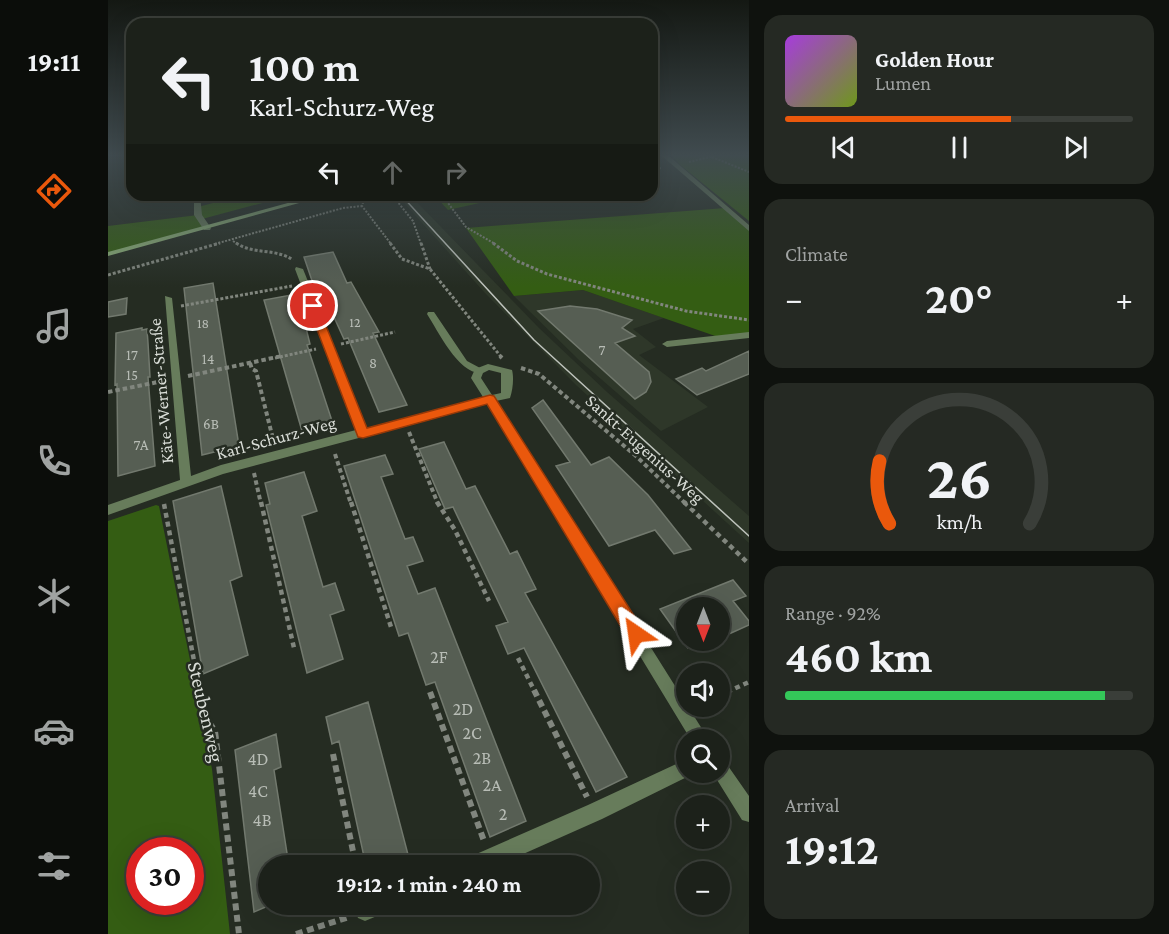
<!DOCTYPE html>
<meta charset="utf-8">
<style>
body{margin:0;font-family:"Crimson Pro",serif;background:#252923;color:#f1f3f6;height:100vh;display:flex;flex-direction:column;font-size:22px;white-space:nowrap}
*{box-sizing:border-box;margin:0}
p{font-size:20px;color:#a0a3a2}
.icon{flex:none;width:33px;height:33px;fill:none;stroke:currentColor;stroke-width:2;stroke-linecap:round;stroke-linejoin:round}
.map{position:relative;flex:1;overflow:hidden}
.side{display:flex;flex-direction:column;gap:15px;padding:15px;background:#0f120e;width:420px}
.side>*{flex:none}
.guide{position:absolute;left:18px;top:18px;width:532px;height:183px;border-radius:18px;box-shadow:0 6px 24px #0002,0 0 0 2px #3a3e39;background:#1c211a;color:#f1f3f6;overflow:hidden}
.needle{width:39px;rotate:180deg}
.fabs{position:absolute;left:568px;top:597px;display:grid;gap:12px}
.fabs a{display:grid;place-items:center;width:54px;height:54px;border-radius:50%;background:#1c211a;box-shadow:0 6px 24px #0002,0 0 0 2px #3a3e39;font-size:30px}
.speed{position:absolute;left:18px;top:837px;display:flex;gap:12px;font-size:30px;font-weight:700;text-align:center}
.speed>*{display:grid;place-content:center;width:78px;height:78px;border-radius:50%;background:#1c211a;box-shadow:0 6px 24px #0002,0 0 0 2px #3a3e39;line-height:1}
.speed .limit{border:9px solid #d22;background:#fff;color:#111}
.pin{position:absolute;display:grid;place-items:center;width:51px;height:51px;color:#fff;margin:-26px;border:3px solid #fff;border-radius:50%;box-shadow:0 2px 6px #0007}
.me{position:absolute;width:66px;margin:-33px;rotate:328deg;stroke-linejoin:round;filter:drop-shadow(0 0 4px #0008)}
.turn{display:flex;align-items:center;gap:21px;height:126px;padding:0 24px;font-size:27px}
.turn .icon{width:78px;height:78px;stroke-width:2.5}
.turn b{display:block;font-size:42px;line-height:51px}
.lanes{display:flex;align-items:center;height:57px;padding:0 24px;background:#0003;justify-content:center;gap:30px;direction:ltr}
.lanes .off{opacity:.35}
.big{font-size:45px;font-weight:700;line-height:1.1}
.side .widget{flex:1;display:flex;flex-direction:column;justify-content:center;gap:9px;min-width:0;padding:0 21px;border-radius:18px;background:#252923}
.side .dial{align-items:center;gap:0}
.dial svg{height:156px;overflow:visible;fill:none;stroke:#3a3e39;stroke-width:7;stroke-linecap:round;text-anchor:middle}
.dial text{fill:#f1f3f6;stroke:none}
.song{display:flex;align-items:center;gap:18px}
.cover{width:72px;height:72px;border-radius:9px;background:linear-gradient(135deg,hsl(280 70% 55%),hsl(80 70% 35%))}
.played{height:6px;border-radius:3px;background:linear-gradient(90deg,#ea580c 65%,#3a3e39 65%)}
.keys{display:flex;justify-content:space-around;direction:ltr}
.heat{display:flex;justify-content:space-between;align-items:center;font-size:33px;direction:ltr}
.charge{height:9px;border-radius:4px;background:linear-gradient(90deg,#34c759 92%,#3a3e39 0)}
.trip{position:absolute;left:150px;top:855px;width:342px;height:60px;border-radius:30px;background:#1c211a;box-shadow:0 6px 24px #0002,0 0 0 2px #3a3e39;font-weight:700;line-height:60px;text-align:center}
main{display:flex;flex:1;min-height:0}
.dock{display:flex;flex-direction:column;width:108px;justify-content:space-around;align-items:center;background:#0b0d0a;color:#a0a3a2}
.dock .icon{width:42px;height:42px}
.dock .current{color:#ea580c}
.dock b{font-size:27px;color:#f1f3f6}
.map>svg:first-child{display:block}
.built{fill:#2e3729}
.green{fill:#345d13;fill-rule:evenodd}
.building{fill:#565e53;stroke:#72796e;stroke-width:1.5}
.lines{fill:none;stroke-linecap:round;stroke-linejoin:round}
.path-far4{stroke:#81867e;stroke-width:2;stroke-dasharray:2 1.5;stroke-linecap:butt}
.path-far3{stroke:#81867e;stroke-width:3;stroke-dasharray:3 2;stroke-linecap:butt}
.path-far2{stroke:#81867e;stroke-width:4;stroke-dasharray:4.5 3;stroke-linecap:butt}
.path-far1{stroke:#81867e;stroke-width:4.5;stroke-dasharray:5 4;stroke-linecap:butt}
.path{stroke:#81867e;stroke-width:6;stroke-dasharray:7 4.5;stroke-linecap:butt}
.lane{fill:#677c5b;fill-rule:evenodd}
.street{fill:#677c5b;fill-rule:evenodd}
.secondary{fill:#89ab76;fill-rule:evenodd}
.tram{stroke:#bec3bc;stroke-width:1.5}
.route{fill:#ea580c;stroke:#983908;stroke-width:1.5}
.labels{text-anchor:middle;stroke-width:5;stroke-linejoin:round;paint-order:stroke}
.far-number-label{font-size:14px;fill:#b8bdb6}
.number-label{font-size:15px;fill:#b8bdb6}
.street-label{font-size:18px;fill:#d9ddd7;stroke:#252c22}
.near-number-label{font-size:18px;fill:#b8bdb6}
.near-street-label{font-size:21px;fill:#d9ddd7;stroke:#252c22}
</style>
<main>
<nav class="dock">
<b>19:11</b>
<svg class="icon current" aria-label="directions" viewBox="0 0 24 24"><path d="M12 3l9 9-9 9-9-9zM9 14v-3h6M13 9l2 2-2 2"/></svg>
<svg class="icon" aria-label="music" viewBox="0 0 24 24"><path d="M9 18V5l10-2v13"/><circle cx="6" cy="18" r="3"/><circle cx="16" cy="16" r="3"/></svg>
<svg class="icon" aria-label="phone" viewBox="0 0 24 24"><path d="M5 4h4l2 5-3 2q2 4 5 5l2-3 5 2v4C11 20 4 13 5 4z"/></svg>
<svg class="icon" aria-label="climate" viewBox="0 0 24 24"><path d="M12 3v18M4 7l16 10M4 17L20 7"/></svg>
<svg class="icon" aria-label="car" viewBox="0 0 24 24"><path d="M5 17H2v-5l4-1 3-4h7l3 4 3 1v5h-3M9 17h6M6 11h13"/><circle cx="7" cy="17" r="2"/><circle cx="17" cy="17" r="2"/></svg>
<svg class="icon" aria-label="filters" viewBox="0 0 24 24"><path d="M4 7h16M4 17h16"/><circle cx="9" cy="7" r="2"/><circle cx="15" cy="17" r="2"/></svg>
</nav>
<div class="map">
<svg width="641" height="934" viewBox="0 0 641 934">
<rect width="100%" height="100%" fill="#252c22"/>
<path class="built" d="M289,195H302L431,328L499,392L641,516V543L468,385L377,293Z
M475,290L556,318L525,329L548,347L531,355L600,407L553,431L471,360L406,296Z"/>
<path class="green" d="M564,156H641V221L571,164Z
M135,195H184L94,219L99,228L0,254V226L90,215V207Z
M326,195H408L340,210Z
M617,208L641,229V335L613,338L475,290L406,296L358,228Z
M48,505L51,506L104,769L122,934H0V521ZM82,850V902H32V850Z"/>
<path class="building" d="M225,252L239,283L243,282L271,332L265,333L299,405L271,412L240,338L236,339L225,315L216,316L196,257Z
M105,283L131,446L94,455L76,288Z
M194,293L204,319L196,320L202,344L199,345L225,424L194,431L156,300Z
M19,298L18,314L0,317V302Z
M462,306L489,309L524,320L514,328L527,336L507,343L541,372L543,382L538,392L527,399L430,311Z
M34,328V330L39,329L40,343L42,377H40L47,466L10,476L9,384L7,385L8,333Z
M641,351V374L589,395L568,379L594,368L598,371Z
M435,400L483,465L501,457L540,495L583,549L566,554L547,530L501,546L448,466L462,462L424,408Z
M336,442L358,489L367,486L402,554L409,551L428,589L417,593L519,777L488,792L416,648L400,654L388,626L400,622L345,507L337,509L311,449Z
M277,455L285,474L273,477L297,539L305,537L315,561L299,566L310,594L327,588L418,821L382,837L327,682L318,685L300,633L291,636L236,466Z
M196,472L209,511L194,516L215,587L227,583L236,610L222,615L235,659L199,673L158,505L162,504L157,483Z
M113,486L134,576L122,581L140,655L95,674L65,501Z
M625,580L638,596L625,601L641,621V625L612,638V608H579V647L552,609Z
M260,702L303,866H258L231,741L224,744L218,717Z
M168,734L173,767L166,770L181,866H160V906L146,912L127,750Z"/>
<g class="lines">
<path class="path-far4" d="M604,157L641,172
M581,162L606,156
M544,170L553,168
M257,195L254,206L283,244
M284,195L305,221L313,244
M334,195L358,227L387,244
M256,198L271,195
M125,241L130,244
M107,244L235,208L254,206"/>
<path class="path-far3" d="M128,243C146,255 168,248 185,260
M282,243L294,259L322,269L394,358
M313,243L322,269
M385,243L409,261L439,274L578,311L641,320
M0,275L112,243
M73,306L184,286
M233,344L287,332
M167,358L208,349"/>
<path class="path-far2" d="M392,356L394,358
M142,363L144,369L148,371L166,443
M413,368L431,374L528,456L578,504
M80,376L174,356
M0,392L55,381
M301,432L330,504
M227,454L243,504
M146,473L153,504"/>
<path class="path-far1" d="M153,502L186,648
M243,502L283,627
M329,502L347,530L381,601
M576,502L641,564
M56,504L92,692
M410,658L427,692
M619,692L641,682"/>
<path class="path" d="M91,690L96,715L107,731L131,934
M426,690L479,797
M322,692L376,841
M612,695L622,690
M225,754L248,866
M188,934L241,917"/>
<path class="lane" d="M320,312H326L359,361L374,369V373C351,375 330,331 319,314Z"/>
<path class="street" d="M554,156H561L641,225V231Z
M86,195H92L94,215L103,228L102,230H96L86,215Z
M188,267L195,269L259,428L375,397L363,378L367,369L380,364L404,370C406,377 405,389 402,398L388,401L601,740H583L379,404L115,474L0,515V505L72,480L57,296L64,298L83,476L113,465L248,430L187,269ZM381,370L393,373V393L384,395L373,378L375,373Z
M641,332V338L559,347L554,344L559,341Z
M579,759V772H586L585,774L494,819L388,866H354L357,859L480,805Z
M612,760L618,763L641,796V822L634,820L606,775L604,772H612Z
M249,904H284L281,911L257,921L250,918L247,911Z"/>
<path class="secondary" d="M209,195H220L0,256V252Z"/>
<path class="tram" d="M293,195L426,340L641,536"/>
</g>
<linearGradient id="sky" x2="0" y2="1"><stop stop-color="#141813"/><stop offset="0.54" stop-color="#404b4f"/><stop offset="1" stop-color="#404b4f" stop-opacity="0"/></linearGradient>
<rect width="641" height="287" fill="url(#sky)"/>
<path class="route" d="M202,304L210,306L259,428L382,395L386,396L534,628L536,634L534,640L528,642L521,640L379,404L255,438L250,437L200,306Z"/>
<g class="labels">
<g class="far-number-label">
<text x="247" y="327">12</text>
<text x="95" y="328">18</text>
</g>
<g class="number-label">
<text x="494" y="355">7</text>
<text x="24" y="360">17</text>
<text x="100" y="364">14</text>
<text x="265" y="368">8</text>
<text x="24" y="380">15</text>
<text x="103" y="429">6B</text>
<text x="33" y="450">7A</text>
</g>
<g class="street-label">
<text transform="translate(53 391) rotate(-95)" y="6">Käte-Werner-Straße</text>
<text transform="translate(168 438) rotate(-15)" y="6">Karl-Schurz-Weg</text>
<text transform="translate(537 449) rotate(42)" y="6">Sankt-Eugenius-Weg</text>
</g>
<g class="near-number-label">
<text x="331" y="663">2F</text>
<text x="355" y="715">2D</text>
<text x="364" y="739">2C</text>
<text x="374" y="764">2B</text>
<text x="150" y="765">4D</text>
<text x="384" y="791">2A</text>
<text x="150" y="797">4C</text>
<text x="395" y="820">2</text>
<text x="154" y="826">4B</text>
</g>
<g class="near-street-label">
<text transform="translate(98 712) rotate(77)" y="7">Steubenweg</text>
</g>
</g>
</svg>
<div class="fabs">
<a><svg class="needle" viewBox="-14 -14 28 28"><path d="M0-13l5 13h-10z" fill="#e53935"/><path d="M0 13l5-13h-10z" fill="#a0a3a2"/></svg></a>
<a><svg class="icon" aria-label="sound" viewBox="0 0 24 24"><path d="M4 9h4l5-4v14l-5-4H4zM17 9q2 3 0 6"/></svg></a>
<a><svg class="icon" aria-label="search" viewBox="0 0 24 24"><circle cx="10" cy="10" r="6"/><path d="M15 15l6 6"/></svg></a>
<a>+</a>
<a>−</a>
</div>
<div class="speed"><div class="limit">30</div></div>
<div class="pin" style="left:205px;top:306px;background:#d93025"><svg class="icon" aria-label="arrive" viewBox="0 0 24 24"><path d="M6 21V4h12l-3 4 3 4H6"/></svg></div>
<svg class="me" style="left:528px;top:634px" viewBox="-20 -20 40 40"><path d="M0-17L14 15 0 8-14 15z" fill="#ea580c" stroke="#fff" stroke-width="4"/></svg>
<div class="trip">19:12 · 1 min · 240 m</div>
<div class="guide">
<div class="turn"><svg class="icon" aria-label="left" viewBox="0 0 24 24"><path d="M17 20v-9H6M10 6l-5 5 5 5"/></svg><div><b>100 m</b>Karl-Schurz-Weg</div></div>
<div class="lanes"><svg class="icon" aria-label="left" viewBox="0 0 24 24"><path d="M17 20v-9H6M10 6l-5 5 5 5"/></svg><svg class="icon off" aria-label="ahead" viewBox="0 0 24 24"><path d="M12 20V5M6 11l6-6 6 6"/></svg><svg class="icon off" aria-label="right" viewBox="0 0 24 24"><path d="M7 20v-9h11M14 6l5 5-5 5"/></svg></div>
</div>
</div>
<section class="side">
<div class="widget">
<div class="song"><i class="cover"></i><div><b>Golden Hour</b><p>Lumen</p></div></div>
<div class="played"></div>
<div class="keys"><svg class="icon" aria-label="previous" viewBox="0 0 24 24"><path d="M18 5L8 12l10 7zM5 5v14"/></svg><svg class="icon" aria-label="pause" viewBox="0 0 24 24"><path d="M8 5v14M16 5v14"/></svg><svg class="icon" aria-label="next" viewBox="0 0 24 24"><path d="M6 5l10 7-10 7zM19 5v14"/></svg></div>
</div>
<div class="widget"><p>Climate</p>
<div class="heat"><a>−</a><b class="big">20°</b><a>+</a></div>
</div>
<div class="widget dial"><svg viewBox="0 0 100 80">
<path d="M14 69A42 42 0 1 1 86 69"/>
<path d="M14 69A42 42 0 0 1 9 37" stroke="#ea580c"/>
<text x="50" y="56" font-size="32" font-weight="700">26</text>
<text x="50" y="72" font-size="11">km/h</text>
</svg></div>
<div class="widget"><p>Range · 92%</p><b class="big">460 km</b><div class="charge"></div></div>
<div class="widget"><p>Arrival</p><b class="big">19:12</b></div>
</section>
</main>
